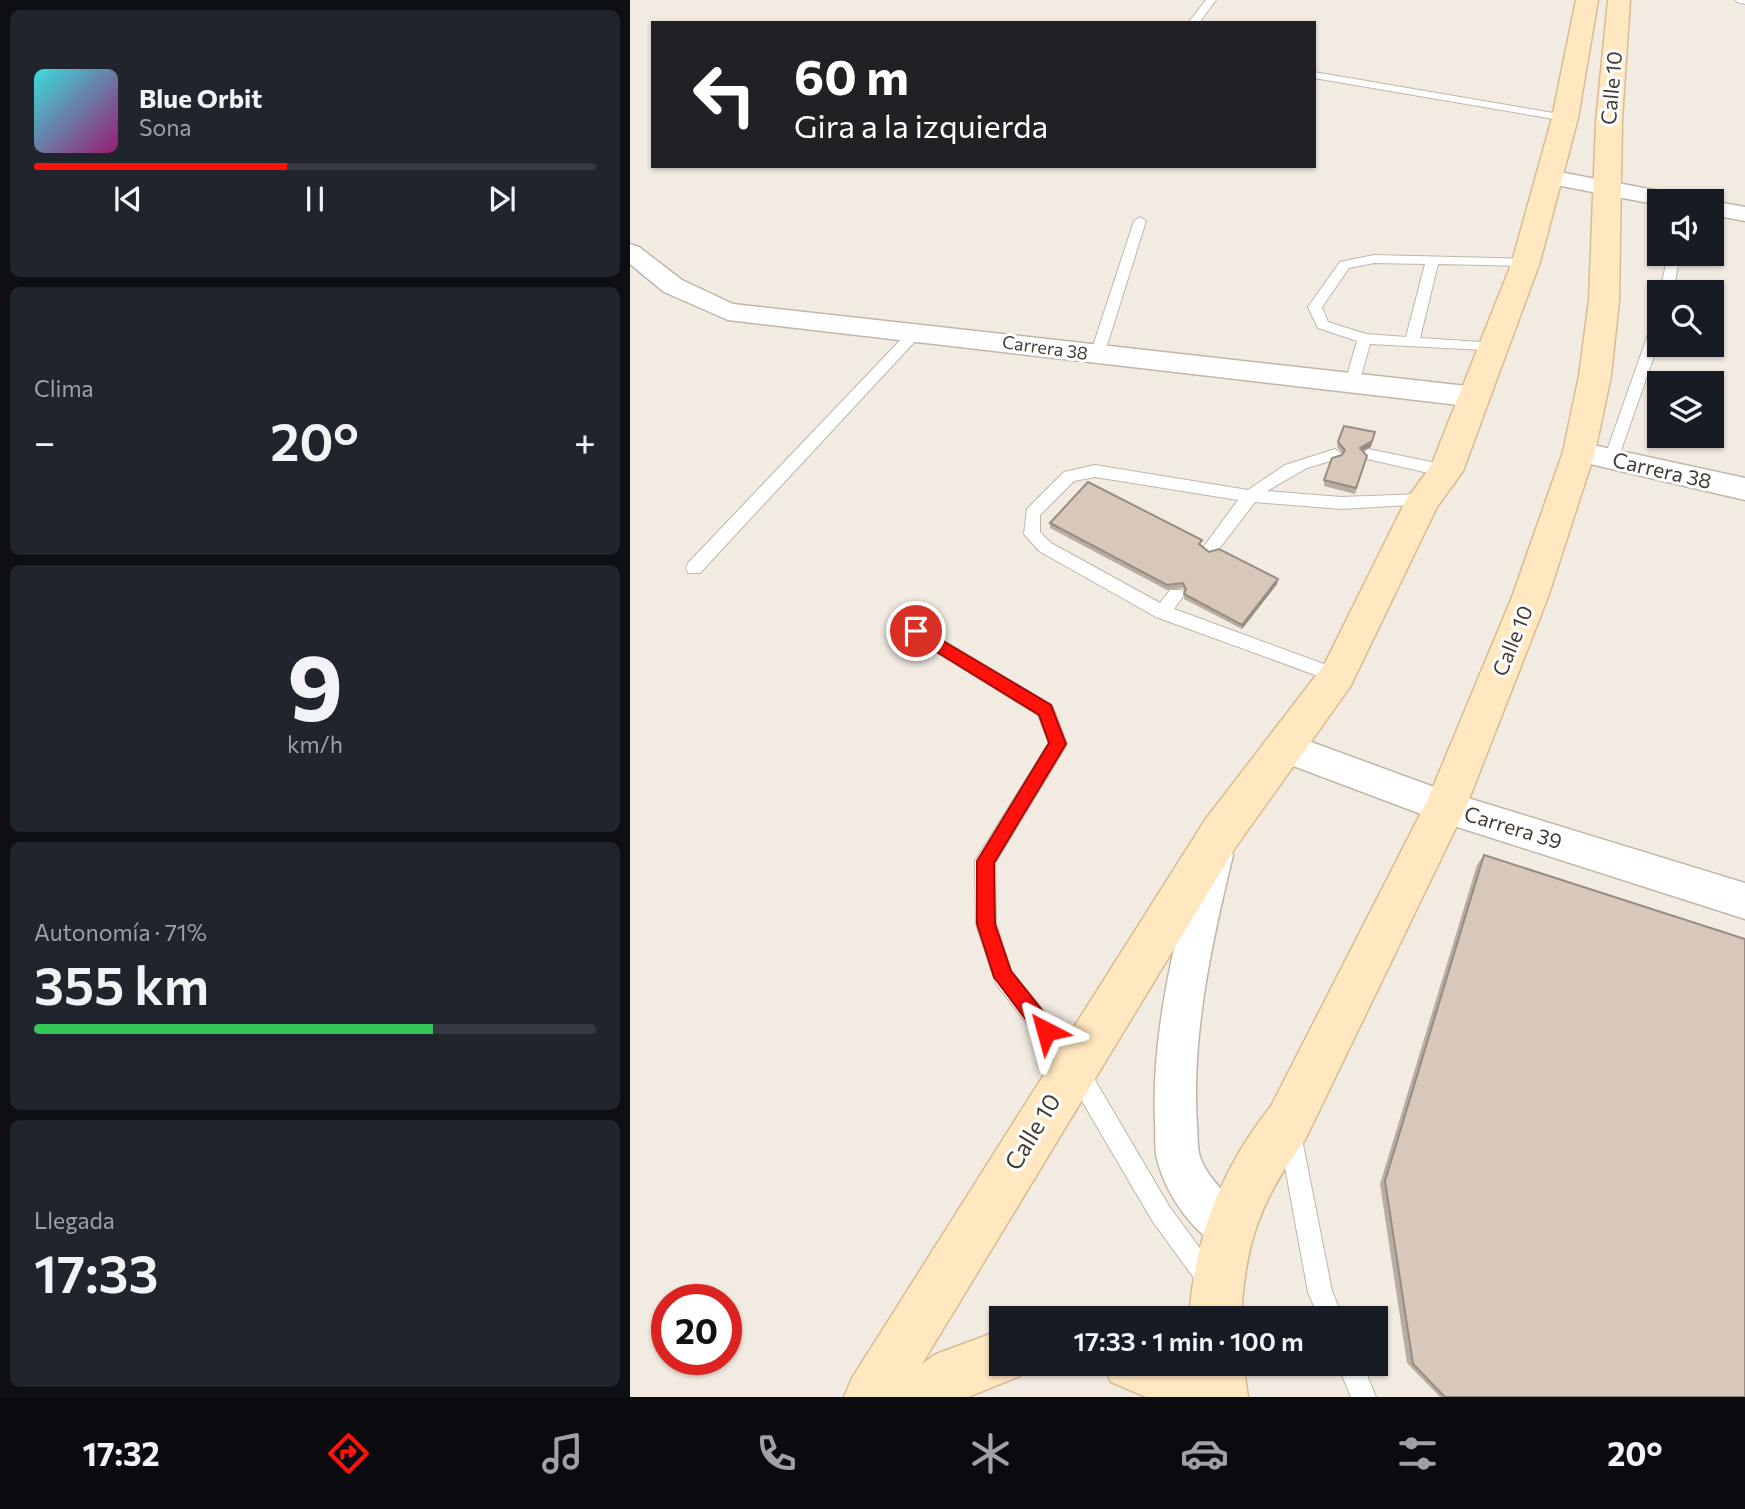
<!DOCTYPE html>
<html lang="es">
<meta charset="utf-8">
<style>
body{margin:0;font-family:Commissioner,sans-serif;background:#20242c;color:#f1f3f6;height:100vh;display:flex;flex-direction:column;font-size:26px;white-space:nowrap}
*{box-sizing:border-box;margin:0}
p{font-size:23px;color:#9ea1a6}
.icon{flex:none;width:38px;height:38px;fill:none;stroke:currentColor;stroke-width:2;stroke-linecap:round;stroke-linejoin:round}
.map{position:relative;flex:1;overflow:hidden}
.panel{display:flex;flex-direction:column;gap:10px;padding:10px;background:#0d0f14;width:630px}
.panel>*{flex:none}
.banner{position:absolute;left:21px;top:21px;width:665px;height:147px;border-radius:0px;box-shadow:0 2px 5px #0004;background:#202124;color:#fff;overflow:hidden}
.buttons{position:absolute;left:1017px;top:189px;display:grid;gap:14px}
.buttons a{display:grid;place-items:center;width:77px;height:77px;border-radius:0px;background:#171b24;box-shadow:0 2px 5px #0004;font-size:35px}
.speed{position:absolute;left:21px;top:1284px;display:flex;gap:14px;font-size:35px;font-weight:700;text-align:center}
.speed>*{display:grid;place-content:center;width:91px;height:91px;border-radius:50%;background:#171b24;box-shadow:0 2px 5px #0004;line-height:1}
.speed .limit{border:10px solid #d22;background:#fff;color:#111}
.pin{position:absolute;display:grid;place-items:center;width:60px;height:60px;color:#fff;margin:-30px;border:4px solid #fff;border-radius:50%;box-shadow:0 2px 7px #0007}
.me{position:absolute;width:77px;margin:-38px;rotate:321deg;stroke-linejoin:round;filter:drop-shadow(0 0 5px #0008)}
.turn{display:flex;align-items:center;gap:24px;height:147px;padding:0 28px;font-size:32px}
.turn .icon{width:91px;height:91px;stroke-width:2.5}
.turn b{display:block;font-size:49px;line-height:60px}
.big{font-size:52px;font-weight:600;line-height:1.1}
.panel .widget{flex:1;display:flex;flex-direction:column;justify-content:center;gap:10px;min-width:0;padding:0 24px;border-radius:10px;background:#20242c}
.panel .dial{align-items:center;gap:0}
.dial b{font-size:91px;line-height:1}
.song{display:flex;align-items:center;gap:21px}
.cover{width:84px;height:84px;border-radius:10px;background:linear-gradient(135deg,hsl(180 70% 55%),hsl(320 70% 35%))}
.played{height:7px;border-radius:4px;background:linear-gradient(90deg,#ff120c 45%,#363941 45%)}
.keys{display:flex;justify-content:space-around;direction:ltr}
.heat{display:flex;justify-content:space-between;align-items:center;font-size:38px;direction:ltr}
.charge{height:10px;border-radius:5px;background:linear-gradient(90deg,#34c759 71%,#363941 0)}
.trip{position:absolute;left:359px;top:1306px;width:399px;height:70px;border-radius:0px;background:#171b24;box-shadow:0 2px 5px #0004;font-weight:600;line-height:70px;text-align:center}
.dock{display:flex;height:112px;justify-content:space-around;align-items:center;background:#090b0e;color:#9ea1a6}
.dock .icon{width:49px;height:49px}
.dock .on{color:#ff120c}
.dock b{font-size:32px;color:#f1f3f6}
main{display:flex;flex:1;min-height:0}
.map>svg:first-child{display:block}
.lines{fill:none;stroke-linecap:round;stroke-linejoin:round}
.lane-casing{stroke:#c0b5a8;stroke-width:2}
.street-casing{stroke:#c0b5a8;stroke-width:3}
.secondary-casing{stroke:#d7bc92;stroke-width:3}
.lane{fill:#fff;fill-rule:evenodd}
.street{fill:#fff;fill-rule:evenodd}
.secondary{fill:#ffe7bf;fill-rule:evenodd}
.wall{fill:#b9aca1}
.shaded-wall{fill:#968c83}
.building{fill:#d7c8bb;stroke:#968c83;stroke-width:2}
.route{fill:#ff120c;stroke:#a60c08;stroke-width:2}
.labels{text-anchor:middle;stroke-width:6;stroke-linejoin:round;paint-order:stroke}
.far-street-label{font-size:18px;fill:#443b33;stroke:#fff}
.street-label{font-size:21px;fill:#443b33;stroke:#fff}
.near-street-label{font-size:24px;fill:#443b33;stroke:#fff}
</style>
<main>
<section class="panel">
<div class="widget">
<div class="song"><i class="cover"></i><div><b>Blue Orbit</b><p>Sona</p></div></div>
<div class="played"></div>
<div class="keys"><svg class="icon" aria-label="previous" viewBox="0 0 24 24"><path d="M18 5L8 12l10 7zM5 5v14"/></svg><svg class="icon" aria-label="pause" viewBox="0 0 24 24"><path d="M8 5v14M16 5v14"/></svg><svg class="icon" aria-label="next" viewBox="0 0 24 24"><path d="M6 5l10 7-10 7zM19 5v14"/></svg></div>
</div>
<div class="widget"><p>Clima</p>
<div class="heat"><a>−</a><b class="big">20°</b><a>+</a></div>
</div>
<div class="widget dial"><b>9</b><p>km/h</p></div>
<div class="widget"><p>Autonomía · 71%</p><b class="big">355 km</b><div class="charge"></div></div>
<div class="widget"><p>Llegada</p><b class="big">17:33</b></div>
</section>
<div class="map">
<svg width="1115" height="1397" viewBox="0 0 1115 1397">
<rect width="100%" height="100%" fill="#f2ebe2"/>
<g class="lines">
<g class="lane-casing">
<path id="lane" d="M576,0H586L569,23H558Z
M1106,0H1115V4L1107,2Z
M684,72L935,115L941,118L935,121L684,78Z
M510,217L516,221L474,355L467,360L462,358L460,355L504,221Z
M1038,254H1050L1043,292H1030Z
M744,255L901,259V265L896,266L808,264L790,338L866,343L873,348L871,351L740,344L729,383L727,386H717L715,383L727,341L688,328L678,307L710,262ZM744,263L795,264L776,337L736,334L698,322L692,307L719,268Z
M1029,319V342L988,459L986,463H976L974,459L1022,323Z
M284,329L291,334L289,337L70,573H58L56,568L58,563L279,331Z
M705,449L712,454L710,458L677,468L637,491L711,497L793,494L798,496L801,500L798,504L711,509L625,502L586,553L580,555L572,549L608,500L465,477L444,481L410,515V532L421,543L530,603L540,590H552L554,595L544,609L713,671L716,676L713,681L707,683L526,617L409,551L394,534L397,509L434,472L465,465L618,490L655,465Z
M738,449L816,465L824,471L816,477L733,458L731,454Z
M286,624L421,705L424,710L437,744L365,863L366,924L381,971L452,1058L539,1206L588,1273L592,1281L588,1289L580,1293L572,1289L523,1222L436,1074L366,984L346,924L345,861L419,743L408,715L280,636L278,631L280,626Z
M660,1123L668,1126L671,1134L702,1291L713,1318H689L678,1292L649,1134L652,1126Z
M707,1363H732L746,1397H721Z"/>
</g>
<g class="street-casing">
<path id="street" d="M919,170L1045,194L1053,196L1057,201H1029V205L911,182L908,177Z
M1081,201H1082L1115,207V221L1082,215Z
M0,244L9,247L52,280L103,304L846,387L856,390L860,397L856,404L846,407L98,320L34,292L0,264Z
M949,442L1115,478V500L939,459L935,452L939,445Z
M654,732L815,791L1115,883V919L815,823L642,758L637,747L642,736Z
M585,838L598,843L603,855C582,942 561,1035 567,1125C568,1135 567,1148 570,1157C581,1187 610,1201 622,1230L616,1246L600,1252C565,1237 536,1196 527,1159C524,1148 526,1133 525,1122C521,1034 545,939 567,855L572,843Z"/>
</g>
<g class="secondary-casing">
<path id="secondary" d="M946,0H968L948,118L910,262L833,471L807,507L720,687L605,848L292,1364L306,1354L371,1330V1363H395L390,1376L338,1397H214L222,1378L575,820L694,665L776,500L801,466L882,262L922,118Z
M978,0H1000L992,121L989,300L981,376L965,452L918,597L836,807L675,1140C630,1200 615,1243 611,1318H559C565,1237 591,1169 641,1106L798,799L882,597L933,452L949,376L959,300L966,121Z
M473,1363H613L618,1397H516L481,1382Z"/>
</g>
<use href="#lane" class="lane"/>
<use href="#street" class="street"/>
<use href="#secondary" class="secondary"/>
</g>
<path class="wall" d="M745,432L741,447L733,451L736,461L725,494L694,486V480L713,454L707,447L708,442Z
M420,523L571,546L579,552L647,584L612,629L554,599L555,592L553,588L537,590L420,528Z
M854,855L1115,1397H810L777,1363L750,1184L847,865Z"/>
<path class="shaded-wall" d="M745,432L741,447L728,453L730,448Z
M648,579L647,584L612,629V625Z"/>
<path class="building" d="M714,426L745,432L742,441L730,448L737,456L726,488L694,480L702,458L712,455L715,450L708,442Z
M458,482L572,540L569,544L579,552L589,549L648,579L612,625L554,594L556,589L553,583L537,585L420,523Z
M854,855L1115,939V1397H815L783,1364L755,1181Z"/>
<path class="route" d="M286,625L421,705L436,744L364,863L365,924L381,971L423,1024L426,1031L423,1037L416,1040L409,1037L364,977L347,924V861L419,743L409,715L281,636V627Z"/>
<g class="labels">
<g class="far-street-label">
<text transform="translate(415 348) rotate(8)" y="6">Carrera 38</text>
</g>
<g class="street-label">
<text transform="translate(982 88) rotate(-85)" y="7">Calle 10</text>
<text transform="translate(1032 471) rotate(13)" y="7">Carrera 38</text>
<text transform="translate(883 641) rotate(-68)" y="7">Calle 10</text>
<text transform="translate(883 828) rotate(17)" y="7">Carrera 39</text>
</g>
<g class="near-street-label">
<text transform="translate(403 1132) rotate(-59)" y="8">Calle 10</text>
</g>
</g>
</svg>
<div class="buttons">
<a><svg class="icon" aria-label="sound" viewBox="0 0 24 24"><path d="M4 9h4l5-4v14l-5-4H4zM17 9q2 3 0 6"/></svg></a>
<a><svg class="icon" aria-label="search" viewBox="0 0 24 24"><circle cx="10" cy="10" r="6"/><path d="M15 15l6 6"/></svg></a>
<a><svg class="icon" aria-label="layers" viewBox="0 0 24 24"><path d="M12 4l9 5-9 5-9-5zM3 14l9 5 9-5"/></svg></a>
</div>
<div class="speed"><div class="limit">20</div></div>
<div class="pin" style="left:286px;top:631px;background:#d93025"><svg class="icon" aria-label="arrive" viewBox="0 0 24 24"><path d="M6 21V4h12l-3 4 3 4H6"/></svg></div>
<svg class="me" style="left:416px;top:1031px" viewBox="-20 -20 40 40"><path d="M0-17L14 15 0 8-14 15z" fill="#ff120c" stroke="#fff" stroke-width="4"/></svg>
<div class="trip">17:33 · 1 min · 100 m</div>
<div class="banner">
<div class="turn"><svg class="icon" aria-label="left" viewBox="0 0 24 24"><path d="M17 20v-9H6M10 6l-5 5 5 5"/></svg><div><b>60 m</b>Gira a la izquierda</div></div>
</div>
</div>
</main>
<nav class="dock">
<b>17:32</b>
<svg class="icon on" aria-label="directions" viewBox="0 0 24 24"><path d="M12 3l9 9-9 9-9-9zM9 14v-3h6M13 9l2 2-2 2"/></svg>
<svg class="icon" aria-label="music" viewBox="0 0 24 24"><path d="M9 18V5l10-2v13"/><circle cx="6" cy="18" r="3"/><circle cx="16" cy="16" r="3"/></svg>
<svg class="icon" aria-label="phone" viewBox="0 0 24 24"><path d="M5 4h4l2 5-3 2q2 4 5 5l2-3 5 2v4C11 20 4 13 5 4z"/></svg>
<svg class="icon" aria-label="climate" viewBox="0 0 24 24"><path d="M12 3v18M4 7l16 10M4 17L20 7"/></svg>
<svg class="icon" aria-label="car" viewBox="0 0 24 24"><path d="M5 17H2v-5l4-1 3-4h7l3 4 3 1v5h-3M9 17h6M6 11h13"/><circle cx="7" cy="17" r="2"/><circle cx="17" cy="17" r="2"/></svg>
<svg class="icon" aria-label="filters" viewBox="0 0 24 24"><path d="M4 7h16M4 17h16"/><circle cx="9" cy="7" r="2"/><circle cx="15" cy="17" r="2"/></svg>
<b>20°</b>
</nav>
